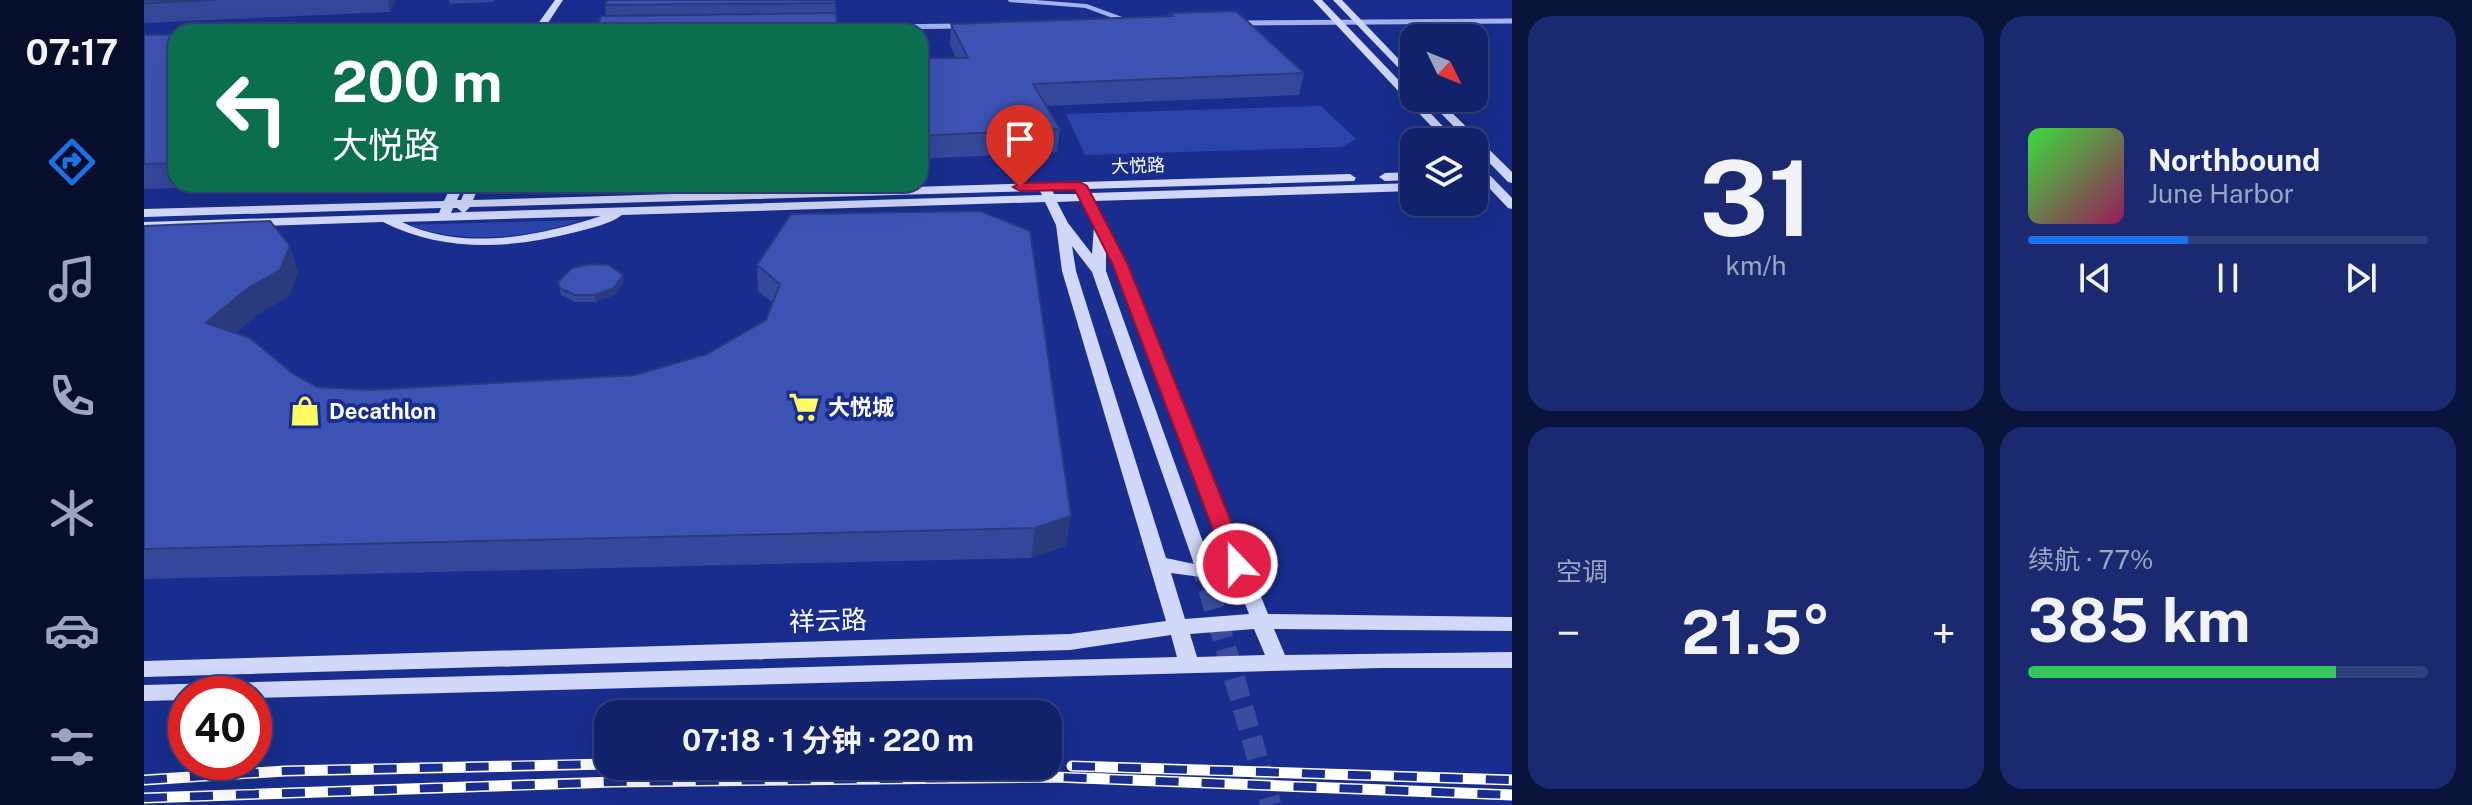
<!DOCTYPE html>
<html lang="zh">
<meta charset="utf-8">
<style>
body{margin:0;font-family:"Public Sans","Noto Sans SC",sans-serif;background:#1b2a70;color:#f1f3f6;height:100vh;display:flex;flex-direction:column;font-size:30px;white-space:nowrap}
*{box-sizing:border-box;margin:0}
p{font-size:26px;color:#9ca4c1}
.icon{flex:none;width:44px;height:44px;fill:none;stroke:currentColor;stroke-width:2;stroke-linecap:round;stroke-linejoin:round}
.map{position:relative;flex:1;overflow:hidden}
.side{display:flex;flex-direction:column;gap:16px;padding:16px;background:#0a133a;width:960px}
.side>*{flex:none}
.banner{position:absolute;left:24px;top:24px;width:760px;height:168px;border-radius:24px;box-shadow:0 8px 32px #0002,0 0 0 2px #313f7e;background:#0b6e4f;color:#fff;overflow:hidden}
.needle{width:52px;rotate:133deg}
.tools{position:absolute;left:1256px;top:24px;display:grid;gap:16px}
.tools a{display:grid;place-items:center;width:88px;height:88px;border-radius:16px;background:#12226a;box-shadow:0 8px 32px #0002,0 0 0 2px #313f7e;font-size:40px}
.speed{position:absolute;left:24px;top:676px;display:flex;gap:16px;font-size:40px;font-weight:700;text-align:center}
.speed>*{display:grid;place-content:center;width:104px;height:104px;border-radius:50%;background:#12226a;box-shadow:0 8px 32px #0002,0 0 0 2px #313f7e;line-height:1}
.speed .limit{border:12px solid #d22;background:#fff;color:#111}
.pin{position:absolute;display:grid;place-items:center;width:68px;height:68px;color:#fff;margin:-82px -34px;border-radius:50% 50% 50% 0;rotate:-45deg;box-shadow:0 0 8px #0007}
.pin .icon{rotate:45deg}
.me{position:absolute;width:88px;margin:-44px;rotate:338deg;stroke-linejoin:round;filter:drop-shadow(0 0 6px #0008)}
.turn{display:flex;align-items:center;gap:28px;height:168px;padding:0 32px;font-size:36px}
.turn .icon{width:104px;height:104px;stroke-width:2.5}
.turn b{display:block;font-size:56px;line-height:68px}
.big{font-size:60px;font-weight:700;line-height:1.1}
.side .tile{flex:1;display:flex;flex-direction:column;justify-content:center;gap:12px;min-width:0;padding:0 28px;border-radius:24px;background:#1b2a70}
.side .dial{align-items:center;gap:0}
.dial b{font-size:104px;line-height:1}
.song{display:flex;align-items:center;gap:24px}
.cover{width:96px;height:96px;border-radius:12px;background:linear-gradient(135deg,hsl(120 70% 55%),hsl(330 70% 35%))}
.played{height:8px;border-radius:4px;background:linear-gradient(90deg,#1a73e8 40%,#313f7e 40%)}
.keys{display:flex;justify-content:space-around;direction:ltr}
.heat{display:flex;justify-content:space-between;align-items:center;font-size:44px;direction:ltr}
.charge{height:12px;border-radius:6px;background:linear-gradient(90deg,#34c759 77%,#313f7e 0)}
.side .tiles{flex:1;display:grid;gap:16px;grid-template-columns:repeat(2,1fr)}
.trip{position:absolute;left:450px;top:700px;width:468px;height:80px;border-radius:24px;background:#12226a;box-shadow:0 8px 32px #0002,0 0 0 2px #313f7e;font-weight:700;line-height:80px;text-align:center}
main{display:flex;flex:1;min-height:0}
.tabs{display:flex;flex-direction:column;width:144px;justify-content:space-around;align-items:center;background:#070e2a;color:#9ca4c1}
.tabs .icon{width:56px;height:56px}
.tabs .on{color:#1a73e8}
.tabs b{font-size:36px;color:#f1f3f6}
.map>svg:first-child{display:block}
.green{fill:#2b44ab}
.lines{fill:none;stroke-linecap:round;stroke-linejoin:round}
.secondary-tunnel{stroke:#3b4c9e;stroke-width:21;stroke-dasharray:21 10;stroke-linecap:butt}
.lane{stroke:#a4b2ee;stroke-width:4}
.street{stroke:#a4b2ee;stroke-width:5}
.secondary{fill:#d1d8fa;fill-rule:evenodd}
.rail-casing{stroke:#fff;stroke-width:11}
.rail{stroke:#182d8d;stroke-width:8;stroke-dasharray:23;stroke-linecap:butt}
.wall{fill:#34479a}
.shaded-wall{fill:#2b3a7d}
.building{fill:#3d53b3;stroke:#2b3a7d;stroke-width:2}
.route{fill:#e11d48;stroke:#92132f;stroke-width:2}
.labels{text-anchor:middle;stroke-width:8;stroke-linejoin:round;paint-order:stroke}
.far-street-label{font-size:18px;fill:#fff;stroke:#182d8d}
.poi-label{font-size:22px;font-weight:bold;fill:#fff;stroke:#182d8d;text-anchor:start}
.near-street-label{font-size:26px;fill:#fff;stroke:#182d8d}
</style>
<main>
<nav class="tabs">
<b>07:17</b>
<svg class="icon on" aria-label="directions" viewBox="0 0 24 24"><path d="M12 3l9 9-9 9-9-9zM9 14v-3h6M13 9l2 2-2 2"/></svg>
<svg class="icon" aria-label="music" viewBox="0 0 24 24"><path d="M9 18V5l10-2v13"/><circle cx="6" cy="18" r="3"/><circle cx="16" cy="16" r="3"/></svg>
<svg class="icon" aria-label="phone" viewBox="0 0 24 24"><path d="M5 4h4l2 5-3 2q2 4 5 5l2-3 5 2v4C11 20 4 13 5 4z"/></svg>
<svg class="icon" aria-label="climate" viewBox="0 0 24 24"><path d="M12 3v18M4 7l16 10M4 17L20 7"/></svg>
<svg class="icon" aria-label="car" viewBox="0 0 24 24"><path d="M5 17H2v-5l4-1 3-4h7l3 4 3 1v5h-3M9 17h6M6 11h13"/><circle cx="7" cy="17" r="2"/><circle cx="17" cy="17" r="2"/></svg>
<svg class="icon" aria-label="filters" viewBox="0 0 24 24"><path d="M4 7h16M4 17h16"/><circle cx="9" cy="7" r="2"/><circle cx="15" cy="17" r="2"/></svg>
</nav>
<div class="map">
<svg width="1368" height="805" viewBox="0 0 1368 805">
<rect width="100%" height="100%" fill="#182d8d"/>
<path class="green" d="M1177,106L1212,139L1198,147L941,155L922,114Z
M438,220C387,238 317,245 265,225Z"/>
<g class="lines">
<path class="secondary-tunnel" d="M1056,559L1127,805"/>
<path class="lane" d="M866,0L942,6L983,21"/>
<path class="street" d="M1097,23L1368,21
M741,27L815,26
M332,32L463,29"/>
<path class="secondary" d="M411,0H419L398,32H388Z
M1169,0H1178L1314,142H1302Z
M1189,0H1198L1270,75V84Z
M1282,98H1293L1368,172V183L1364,182L1330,147V142H1325Z
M1330,161L1334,163L1368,198V209L1364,208L1330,172Z
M1270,172V180L1241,181L1235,177L1241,173Z
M1206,174L1212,178L1210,181L943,189L946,193L1270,183V191L950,201L983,263L1124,614L1368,617V631L1130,629L1141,655L1368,652V668H1237L110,698V694H42V700L0,701V685L1033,657L1027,635L926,650L0,677V661L926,634L1022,621L918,271L912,225L901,202L478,215C466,224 447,228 432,232C367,249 300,253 239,222L0,230V222L295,213L297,208L0,217V209L300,201L308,184H320L313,200H317L324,184H336L329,200ZM908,190H935L934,194H910ZM896,191L898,195L321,212L326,207ZM937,201L950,226L948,254L924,223L913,202ZM309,208H313L318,212L307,213ZM457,216C396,236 319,252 258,222ZM928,246L948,272L1050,564L1022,558L932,271ZM962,248L1084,560L1059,565L1065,559L962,271ZM1027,573L1064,578L1089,573L1105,614L1041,619ZM1110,629L1121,655L1053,657L1046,634Z"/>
<g class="rail-casing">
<path id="rail" d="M928,766L1368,780
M0,780L141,771L464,764
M0,798L470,782L911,777L1368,795"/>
</g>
<use href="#rail" class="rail"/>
</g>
<path class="wall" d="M0,0H252L246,12L0,23Z
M305,0H350V2L306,4Z
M691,0L693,25L752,32L462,16L461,5Z
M1026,13L1160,73L1155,95L902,106L916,129L913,152L776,159V58H812L806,45L807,24L1025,16Z
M32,34V184H146L0,189V35Z
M0,226L146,246L154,272L145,296L113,315L92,333L148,373L173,387L226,390L491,375L563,354L622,320L629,303L614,291L613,265L927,516L922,546L887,558L0,579Z
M479,275L480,282L471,295L452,302H431L417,295L414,282Z"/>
<path class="shaded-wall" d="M244,0H252L246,12Z
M146,246L154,272L145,296L113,315L72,350L62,323Z
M479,275L480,282L471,295L452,302L451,295Z
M927,516L922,546L887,558L891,528Z"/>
<path class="building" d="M0,0H72L0,3Z
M463,0H691V3L461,5Z
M1092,11L1160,73L889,84L916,129L776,136V58H824L807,24L1029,16L1026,13Z
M692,13L693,25L750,24L752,32H452L457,16Z
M316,27L313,32H112Z
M32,34V163L0,164V35Z
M836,211L886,231L927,516L891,528L0,549V226L126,221L146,246L136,270L104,288L62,323L106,338L148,373L173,387L226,390L491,375L563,354L622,320L636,284L613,265L647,214Z
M447,264L465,265L479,275L470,288L451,295H430L416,288L414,282L428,268Z"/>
<path class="route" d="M936,182L943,186L983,263L1104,564L1101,569H1086L1082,564L968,263L931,190L876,191L869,187L876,183Z"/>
<defs>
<g id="supermarket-bare" transform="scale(2.4)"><path d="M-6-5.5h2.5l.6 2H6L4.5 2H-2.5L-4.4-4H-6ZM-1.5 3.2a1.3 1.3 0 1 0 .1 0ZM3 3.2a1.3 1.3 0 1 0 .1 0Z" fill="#fffa61" stroke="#182d8d" stroke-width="2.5" paint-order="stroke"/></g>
<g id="shop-bare" transform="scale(2.4)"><path d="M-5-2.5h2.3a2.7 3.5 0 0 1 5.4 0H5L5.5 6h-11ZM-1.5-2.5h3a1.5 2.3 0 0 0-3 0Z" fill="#fffa61" stroke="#182d8d" stroke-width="2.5" paint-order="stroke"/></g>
</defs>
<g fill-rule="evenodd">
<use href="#supermarket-bare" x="660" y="407"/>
<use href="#shop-bare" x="161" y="411"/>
</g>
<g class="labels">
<g class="far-street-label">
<text transform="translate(994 166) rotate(-2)" y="6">大悦路</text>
</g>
<g class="poi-label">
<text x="684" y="415">大悦城</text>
<text x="185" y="419">Decathlon</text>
</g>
<g class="near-street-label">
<text transform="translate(684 621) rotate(-2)" y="9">祥云路</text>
</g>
</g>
</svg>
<div class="tools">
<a><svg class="needle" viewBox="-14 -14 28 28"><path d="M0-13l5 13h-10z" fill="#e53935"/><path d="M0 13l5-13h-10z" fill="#9ca4c1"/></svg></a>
<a><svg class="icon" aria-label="layers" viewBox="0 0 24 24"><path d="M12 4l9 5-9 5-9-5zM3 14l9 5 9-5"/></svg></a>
</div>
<div class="speed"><div class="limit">40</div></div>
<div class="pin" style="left:876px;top:187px;background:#d93025"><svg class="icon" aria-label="arrive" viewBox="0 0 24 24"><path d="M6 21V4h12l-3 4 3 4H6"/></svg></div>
<svg class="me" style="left:1093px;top:564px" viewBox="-20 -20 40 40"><circle r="17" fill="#e11d48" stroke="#fff" stroke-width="3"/><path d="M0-11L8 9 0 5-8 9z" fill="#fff"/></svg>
<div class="trip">07:18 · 1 分钟 · 220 m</div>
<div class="banner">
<div class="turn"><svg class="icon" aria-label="left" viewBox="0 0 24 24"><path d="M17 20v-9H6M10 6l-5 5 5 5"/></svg><div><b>200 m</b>大悦路</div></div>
</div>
</div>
<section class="side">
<div class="tiles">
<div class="tile dial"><b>31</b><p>km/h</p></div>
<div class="tile">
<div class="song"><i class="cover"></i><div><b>Northbound</b><p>June Harbor</p></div></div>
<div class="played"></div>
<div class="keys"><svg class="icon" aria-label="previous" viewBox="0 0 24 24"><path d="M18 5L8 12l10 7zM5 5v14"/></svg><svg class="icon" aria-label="pause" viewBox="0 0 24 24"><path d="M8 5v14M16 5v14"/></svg><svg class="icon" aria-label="next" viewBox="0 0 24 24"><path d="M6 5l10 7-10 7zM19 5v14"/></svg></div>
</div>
<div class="tile"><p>空调</p>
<div class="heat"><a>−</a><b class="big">21.5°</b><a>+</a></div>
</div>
<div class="tile"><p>续航 · 77%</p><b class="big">385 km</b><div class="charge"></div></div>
</div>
</section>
</main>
